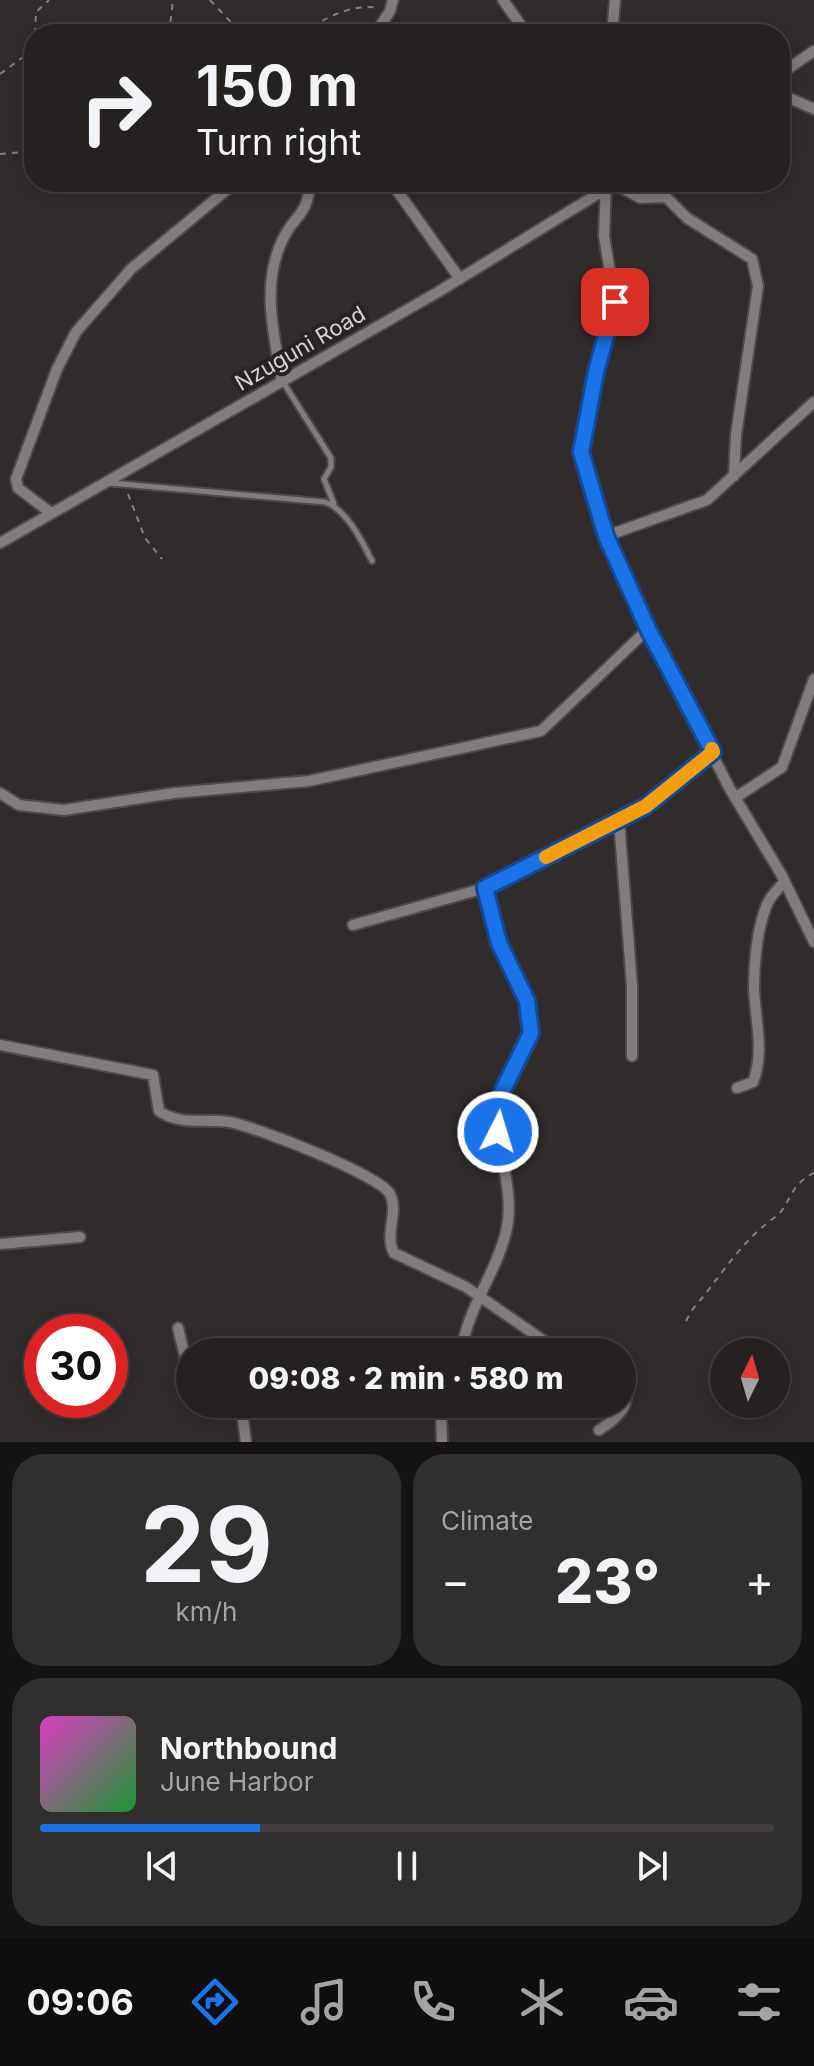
<!DOCTYPE html>
<meta charset="utf-8">
<style>
body{margin:0;font-family:Inter,sans-serif;background:#312e2e;color:#f1f3f6;height:100vh;display:flex;flex-direction:column;font-size:30px;white-space:nowrap}
*{box-sizing:border-box;margin:0}
p{font-size:26px;color:#a3a3a5}
.icon{flex:none;width:44px;height:44px;fill:none;stroke:currentColor;stroke-width:2;stroke-linecap:round;stroke-linejoin:round}
.map{position:relative;height:1442px;overflow:hidden}
.drawer{display:flex;flex-direction:column;gap:12px;padding:12px;background:#141212;flex:1}
.drawer>*{flex:none}
.guide{position:absolute;left:24px;top:24px;width:766px;height:168px;border-radius:32px;box-shadow:0 4px 20px #0003,0 0 0 2px #423e3f;background:#252121;color:#f1f3f6;overflow:hidden}
.needle{width:52px;rotate:5deg}
.controls{position:absolute;left:710px;top:1338px;display:grid;gap:16px}
.controls a{display:grid;place-items:center;width:80px;height:80px;border-radius:50%;background:#252121;box-shadow:0 4px 20px #0003,0 0 0 2px #423e3f;font-size:40px}
.speed{position:absolute;left:24px;top:1314px;display:flex;gap:16px;font-size:40px;font-weight:700;text-align:center}
.speed>*{display:grid;place-content:center;width:104px;height:104px;border-radius:50%;background:#252121;box-shadow:0 4px 20px #0003,0 0 0 2px #423e3f;line-height:1}
.speed .limit{border:12px solid #d22;background:#fff;color:#111}
.pin{position:absolute;display:grid;place-items:center;width:68px;height:68px;color:#fff;margin:-34px;border-radius:16px;box-shadow:0 4px 12px #0006}
.me{position:absolute;width:88px;margin:-44px;rotate:5deg;stroke-linejoin:round;filter:drop-shadow(0 0 6px #0008)}
.turn{display:flex;align-items:center;gap:28px;height:168px;padding:0 40px;font-size:36px}
.turn .icon{width:104px;height:104px;stroke-width:2.5}
.turn b{display:block;font-size:56px;line-height:68px}
.big{font-size:60px;font-weight:800;line-height:1.1}
.drawer .widget{flex:1;display:flex;flex-direction:column;justify-content:center;gap:12px;min-width:0;padding:0 28px;border-radius:32px;background:#312e2e}
.drawer .dial{align-items:center;gap:0}
.dial b{font-size:104px;line-height:1}
.song{display:flex;align-items:center;gap:24px}
.cover{width:96px;height:96px;border-radius:12px;background:linear-gradient(135deg,hsl(310 70% 55%),hsl(130 70% 35%))}
.played{height:8px;border-radius:4px;background:linear-gradient(90deg,#1a73e8 30%,#423e3f 30%)}
.keys{display:flex;justify-content:space-around;direction:ltr}
.heat{display:flex;justify-content:space-between;align-items:center;font-size:44px;direction:ltr}
.drawer .tiles{flex:1;display:grid;gap:12px;grid-template-columns:1fr 1fr}
.widget:last-child{grid-column:span 2}
.trip{position:absolute;left:176px;top:1338px;width:460px;height:80px;border-radius:40px;background:#252121;box-shadow:0 4px 20px #0003,0 0 0 2px #423e3f;font-weight:800;line-height:80px;text-align:center}
.tabs{display:flex;height:128px;justify-content:space-around;align-items:center;background:#0f0d0d;color:#a3a3a5}
.tabs .icon{width:56px;height:56px}
.tabs .selected{color:#1a73e8}
.tabs b{font-size:36px;color:#f1f3f6}
.map>svg:first-child{display:block}
.lines{fill:none;stroke-linecap:round;stroke-linejoin:round}
.service-casing{stroke:#4e4a49;stroke-width:9}
.minor-casing{stroke:#4e4a49;stroke-width:14}
.path{stroke:#848080;stroke-width:2;stroke-dasharray:6 6;stroke-linecap:butt}
.service{stroke:#837c7c;stroke-width:5}
.minor{stroke:#837c7c;stroke-width:10}
.route-casing{stroke:#114b97;stroke-width:20}
.route{stroke:#1a73e8;stroke-width:14}
.slow{stroke:#f59e0b;stroke-width:14}
.labels{text-anchor:middle;stroke-width:8;stroke-linejoin:round;paint-order:stroke}
.street-label{font-size:22px;fill:#d5d2d2;stroke:#282222}
</style>
<div class="map">
<svg width="814" height="1442" viewBox="0 0 814 1442">
<rect width="100%" height="100%" fill="#312c2c"/>
<g class="lines">
<g class="service-casing">
<path id="service" d="M283,382L331,458V467L324,479L334,504
M110,483L325,502C347,510 362,541 372,561"/>
</g>
<g class="minor-casing">
<path id="minor" d="M503,0L527,34
M375,34L390,11L393,0
M612,34L615,0
M780,74L814,51
M780,94L814,109
M391,182L460,279
M606,182L604,236L615,302L596,372L581,452L598,518L648,629L730,789L781,874L814,942
M615,184L640,198L666,197L687,218L752,259L758,286L736,435L734,476
M282,381C274,336 261,285 282,241C294,214 308,217 310,182
M51,513L18,488L16,479L57,369L76,332L131,269L236,182
M606,536L707,500L814,402
M0,543L438,292L617,182
M0,793L19,805L64,810L174,793L309,781L541,731L648,629
M735,798L782,767L814,679
M619,820L632,986V1056
M353,925L485,888
M0,1045L153,1075L159,1111C180,1126 204,1118 229,1122C254,1126 380,1175 390,1194C399,1212 384,1235 394,1253L466,1287L560,1352
M737,1088L753,1082C765,1051 755,1020 754,988C754,964 757,929 766,907C769,897 778,889 784,882
M0,1244L80,1237
M178,1328L190,1377
M461,1352C469,1304 496,1274 506,1232C517,1188 491,1143 500,1098C504,1075 529,1057 531,1032C534,1002 512,973 501,946C493,928 488,908 485,888L646,806L713,752
M241,1404L246,1442
M419,1404L441,1414L447,1404
M441,1414L442,1442
M599,1430C618,1418 634,1404 622,1380"/>
</g>
<path class="path" d="M210,0L242,34
M35,34L36,12L49,0
M169,34L173,0
M302,34C322,19 352,3 378,8
M0,74L30,52L34,45
M0,154L34,151
M128,494L145,538L162,559
M686,1321L692,1310C719,1279 740,1242 774,1218C792,1205 787,1186 814,1173"/>
<use href="#service" class="service"/>
<use href="#minor" class="minor"/>
</g>
<g class="lines">
<g class="route-casing">
<path id="route" d="M498,1132L500,1096L531,1033L527,1001L499,943L485,888L646,806L713,752L648,629L606,536L581,452L596,372L615,302"/>
</g>
<use href="#route" class="route"/>
<path class="slow" d="M546,857L646,806L713,752L712,749"/>
</g>
<g class="labels">
<g class="street-label">
<text transform="translate(300 348) rotate(-30)" y="8">Nzuguni Road</text>
</g>
</g>
</svg>
<div class="controls">
<a><svg class="needle" viewBox="-14 -14 28 28"><path d="M0-13l5 13h-10z" fill="#e53935"/><path d="M0 13l5-13h-10z" fill="#a3a3a5"/></svg></a>
</div>
<div class="speed"><div class="limit">30</div></div>
<div class="pin" style="left:615px;top:302px;background:#d93025"><svg class="icon" aria-label="arrive" viewBox="0 0 24 24"><path d="M6 21V4h12l-3 4 3 4H6"/></svg></div>
<svg class="me" style="left:498px;top:1132px" viewBox="-20 -20 40 40"><circle r="17" fill="#1a73e8" stroke="#fff" stroke-width="3"/><path d="M0-11L8 9 0 5-8 9z" fill="#fff"/></svg>
<div class="trip">09:08 · 2 min · 580 m</div>
<div class="guide">
<div class="turn"><svg class="icon" aria-label="right" viewBox="0 0 24 24"><path d="M7 20v-9h11M14 6l5 5-5 5"/></svg><div><b>150 m</b>Turn right</div></div>
</div>
</div>
<section class="drawer">
<div class="tiles">
<div class="widget dial"><b>29</b><p>km/h</p></div>
<div class="widget"><p>Climate</p>
<div class="heat"><a>−</a><b class="big">23°</b><a>+</a></div>
</div>
<div class="widget">
<div class="song"><i class="cover"></i><div><b>Northbound</b><p>June Harbor</p></div></div>
<div class="played"></div>
<div class="keys"><svg class="icon" aria-label="previous" viewBox="0 0 24 24"><path d="M18 5L8 12l10 7zM5 5v14"/></svg><svg class="icon" aria-label="pause" viewBox="0 0 24 24"><path d="M8 5v14M16 5v14"/></svg><svg class="icon" aria-label="next" viewBox="0 0 24 24"><path d="M6 5l10 7-10 7zM19 5v14"/></svg></div>
</div>
</div>
</section>
<nav class="tabs">
<b>09:06</b>
<svg class="icon selected" aria-label="directions" viewBox="0 0 24 24"><path d="M12 3l9 9-9 9-9-9zM9 14v-3h6M13 9l2 2-2 2"/></svg>
<svg class="icon" aria-label="music" viewBox="0 0 24 24"><path d="M9 18V5l10-2v13"/><circle cx="6" cy="18" r="3"/><circle cx="16" cy="16" r="3"/></svg>
<svg class="icon" aria-label="phone" viewBox="0 0 24 24"><path d="M5 4h4l2 5-3 2q2 4 5 5l2-3 5 2v4C11 20 4 13 5 4z"/></svg>
<svg class="icon" aria-label="climate" viewBox="0 0 24 24"><path d="M12 3v18M4 7l16 10M4 17L20 7"/></svg>
<svg class="icon" aria-label="car" viewBox="0 0 24 24"><path d="M5 17H2v-5l4-1 3-4h7l3 4 3 1v5h-3M9 17h6M6 11h13"/><circle cx="7" cy="17" r="2"/><circle cx="17" cy="17" r="2"/></svg>
<svg class="icon" aria-label="filters" viewBox="0 0 24 24"><path d="M4 7h16M4 17h16"/><circle cx="9" cy="7" r="2"/><circle cx="15" cy="17" r="2"/></svg>
</nav>
